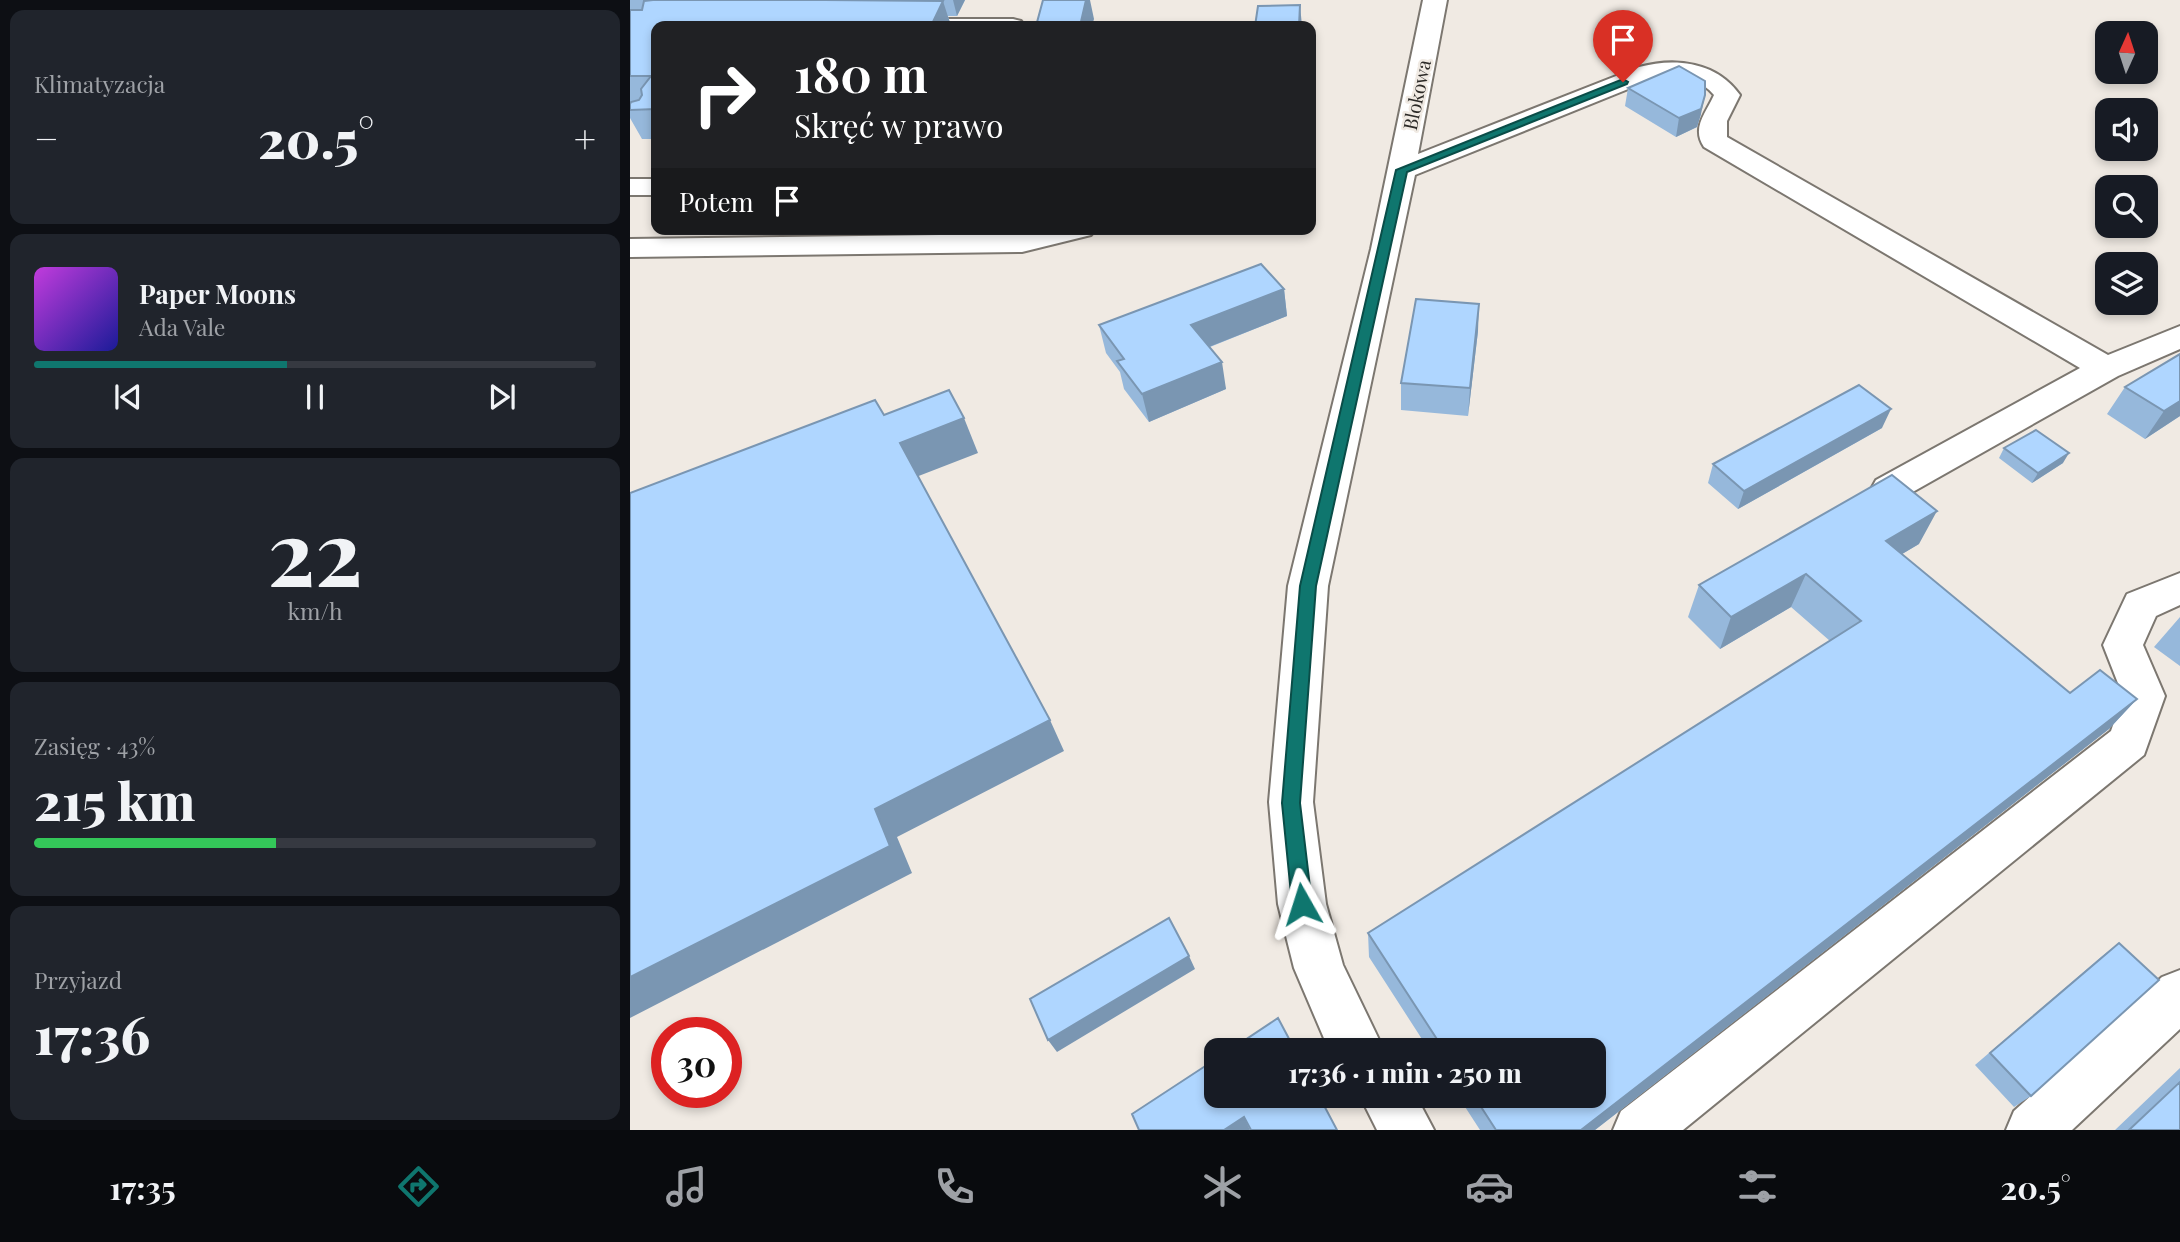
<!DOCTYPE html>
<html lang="pl">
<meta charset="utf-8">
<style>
body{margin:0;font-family:"Playfair Display",serif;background:#20242c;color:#f1f3f6;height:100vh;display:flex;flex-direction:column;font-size:26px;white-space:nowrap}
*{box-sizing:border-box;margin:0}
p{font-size:23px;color:#9ea1a6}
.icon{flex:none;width:38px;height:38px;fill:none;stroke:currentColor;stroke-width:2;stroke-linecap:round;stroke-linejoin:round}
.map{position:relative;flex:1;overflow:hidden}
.panel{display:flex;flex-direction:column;gap:10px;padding:10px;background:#0d0f14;width:630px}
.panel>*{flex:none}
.banner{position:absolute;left:21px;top:21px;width:665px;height:214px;border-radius:14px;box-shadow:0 4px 10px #0003;background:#202124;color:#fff;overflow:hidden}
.needle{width:46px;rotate:3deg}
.tools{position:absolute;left:1465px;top:21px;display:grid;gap:14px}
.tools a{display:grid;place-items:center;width:63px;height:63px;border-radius:14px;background:#171b24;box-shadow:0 4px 10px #0003;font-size:35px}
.speed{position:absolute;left:21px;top:1017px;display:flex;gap:14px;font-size:35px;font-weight:700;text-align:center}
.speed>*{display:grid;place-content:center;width:91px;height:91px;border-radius:50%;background:#171b24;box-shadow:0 4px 10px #0003;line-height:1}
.speed .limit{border:10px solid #d22;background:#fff;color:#111}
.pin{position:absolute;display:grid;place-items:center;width:60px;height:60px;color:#fff;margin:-72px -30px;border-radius:50% 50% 50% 0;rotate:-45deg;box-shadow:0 0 7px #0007}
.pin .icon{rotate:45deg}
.me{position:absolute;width:77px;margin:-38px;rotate:354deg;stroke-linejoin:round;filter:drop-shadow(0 0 5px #0008)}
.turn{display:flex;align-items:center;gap:24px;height:147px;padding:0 28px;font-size:32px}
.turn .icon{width:91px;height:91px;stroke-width:2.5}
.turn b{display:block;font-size:49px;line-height:60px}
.then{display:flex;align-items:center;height:66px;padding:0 28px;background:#0003;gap:14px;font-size:26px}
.big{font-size:52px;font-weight:800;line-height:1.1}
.panel .tile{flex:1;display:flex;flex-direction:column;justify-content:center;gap:10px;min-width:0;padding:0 24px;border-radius:14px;background:#20242c}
.panel .dial{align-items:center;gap:0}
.dial b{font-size:91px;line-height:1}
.song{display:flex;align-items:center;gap:21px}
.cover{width:84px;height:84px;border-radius:10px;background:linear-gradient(135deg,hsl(290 70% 55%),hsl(240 70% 35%))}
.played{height:7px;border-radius:4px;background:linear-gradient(90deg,#0f766e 45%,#363941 45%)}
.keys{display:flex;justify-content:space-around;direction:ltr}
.heat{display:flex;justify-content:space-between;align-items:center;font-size:38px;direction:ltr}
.charge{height:10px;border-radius:5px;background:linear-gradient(90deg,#34c759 43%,#363941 0)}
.trip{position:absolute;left:574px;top:1038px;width:402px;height:70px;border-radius:14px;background:#171b24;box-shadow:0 4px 10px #0003;font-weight:800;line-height:70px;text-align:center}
.tab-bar{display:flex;height:112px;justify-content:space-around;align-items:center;background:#090b0e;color:#9ea1a6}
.tab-bar .icon{width:49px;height:49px}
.tab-bar .current{color:#0f766e}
.tab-bar b{font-size:32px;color:#f1f3f6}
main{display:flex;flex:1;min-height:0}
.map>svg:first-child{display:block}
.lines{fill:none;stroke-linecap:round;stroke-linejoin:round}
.minor-casing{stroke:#7c7770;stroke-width:4}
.minor{fill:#fff;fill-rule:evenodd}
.wall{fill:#96b8db}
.shaded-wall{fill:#7a96b2}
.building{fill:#afd6ff;stroke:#7a96b2;stroke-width:2}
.route{fill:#0f766e;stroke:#0a4d48;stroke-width:2}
.labels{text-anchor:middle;stroke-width:5;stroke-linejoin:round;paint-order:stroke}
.street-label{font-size:19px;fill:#2c2a27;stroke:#f0eae3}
</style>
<main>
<section class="panel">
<div class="tile"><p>Klimatyzacja</p>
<div class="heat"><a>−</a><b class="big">20.5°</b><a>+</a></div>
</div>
<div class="tile">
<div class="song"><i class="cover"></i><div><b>Paper Moons</b><p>Ada Vale</p></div></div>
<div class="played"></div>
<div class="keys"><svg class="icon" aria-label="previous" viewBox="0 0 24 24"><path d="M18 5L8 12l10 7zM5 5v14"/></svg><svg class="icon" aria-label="pause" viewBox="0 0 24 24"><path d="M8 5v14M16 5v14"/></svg><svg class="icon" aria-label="next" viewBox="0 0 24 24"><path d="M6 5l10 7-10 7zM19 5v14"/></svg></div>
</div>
<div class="tile dial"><b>22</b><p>km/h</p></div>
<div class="tile"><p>Zasięg · 43%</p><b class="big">215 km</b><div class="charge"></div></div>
<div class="tile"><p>Przyjazd</p><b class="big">17:36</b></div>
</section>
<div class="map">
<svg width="1550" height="1130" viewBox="0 0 1550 1130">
<rect width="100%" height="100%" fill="#f0eae3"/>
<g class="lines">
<g class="minor-casing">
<path id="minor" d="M793,0H817L788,154L1009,67C1046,57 1087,62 1110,95L1097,121V137L1478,355L1550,326V349L1488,376L1272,498L1259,502L1246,498L1241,489L1246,480L1450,368L1074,147C1061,128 1076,113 1084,95C1068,76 1046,76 1023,79L785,175L698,586L683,802L696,904L713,965L754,1050H699L664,968L648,904L639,802L658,586L741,249Z
M217,19H383L391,21L395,26H205L209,21Z
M0,179H26V195H0Z
M412,229H466L461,235L392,252L0,257V239L392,234Z
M1550,573V605L1526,616L1513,645L1535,696L1514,755L1053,1130H983L991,1111L1481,731L1493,696L1473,645L1497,594Z
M1550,970V1029L1442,1130H1376L1384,1111L1532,977Z
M730,1096H786L804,1130H747Z"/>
</g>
<use href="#minor" class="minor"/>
</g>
<path class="wall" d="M0,0H335L327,16H318L321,26H26V139H12L0,118Z
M998,88L1071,114L1067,127L1046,137L995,106Z
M654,289L657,316L580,347L596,389L519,422L494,389L490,372L476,353L469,325Z
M848,331L838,416L771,410V383Z
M1550,354V416L1515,439L1477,414L1495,387Z
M1252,428L1108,509L1078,483L1083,464Z
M1374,448L1433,463L1402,483L1369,458Z
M1289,544L1272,554L1440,693L1507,699L1479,729L965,1130H850L828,1096H964V1050H799L739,957L738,933L1200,641L1161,607L1090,649L1058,617L1069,585Z
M1550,617V666L1524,647Z
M1489,943L1401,1096L1384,1107L1345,1065L1471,957Z
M1550,1068V1130H1485Z"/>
<path class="shaded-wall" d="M323,0H335L327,16Z
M456,0H460L464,19L462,26H450Z
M313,1L321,26H301Z
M670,5L672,26H669Z
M1075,95L1071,114L1067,127L1046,137L1049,118Z
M654,289L657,316L566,352L561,325Z
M849,304L848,331L838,416L840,388Z
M592,362L596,389L519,422L512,394Z
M1550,401V416L1515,439L1534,411Z
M1261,409L1252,428L1108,509L1114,491Z
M334,418L348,453L286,477L270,443Z
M1439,453L1433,463L1402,483L1408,473Z
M1307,511L1289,544L1240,573L1256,541Z
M1176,574L1161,607L1090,649L1101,617Z
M1507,699L1479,729L965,1130H951Z
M420,720L434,751L267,837L282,873L0,1018V977L245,809Z
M559,956L565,969L427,1052L418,1040Z
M614,1117L620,1130H594Z"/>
<path class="building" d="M23,0H194L313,1L301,26H26V109L0,110V104L1,102L9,100L12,95L11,89L21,76H0V10H12L14,1Z
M413,0H456L450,26H406Z
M670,5L669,26H625L628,6Z
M1049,66L1075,81V95L1071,109L1049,118L998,88Z
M631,264L654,289L561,325L592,362L512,394L487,361L494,359L469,325Z
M786,299L849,304L840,388L771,383Z
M1550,354V401L1534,411L1495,387Z
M1229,385L1261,409L1114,491L1083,464Z
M319,390L334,418L270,443L420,720L245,809L260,846L0,977V493L245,400L254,415Z
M1406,430L1439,453L1408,473L1374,448Z
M1262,475L1307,511L1256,541L1440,693L1470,670L1507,699L951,1130H866L844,1096H964V1050H814L738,933L1231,621L1176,574L1101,617L1069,585Z
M539,918L559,956L418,1040L400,999Z
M1489,943L1529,980L1401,1096L1360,1053Z
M648,1018L665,1050H600Z
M586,1059V1096H689L707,1130H621L614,1117L594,1130H509L502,1114Z
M1550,1082V1130H1499Z"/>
<path class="route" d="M993,79L998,82L997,84L777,172L686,586L670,803L682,904L679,911L672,914L665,911L662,904L652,803L670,586L766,170Z"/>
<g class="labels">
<g class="street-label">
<text transform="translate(787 95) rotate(-78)" y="7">Blokowa</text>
</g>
</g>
</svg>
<div class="tools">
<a><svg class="needle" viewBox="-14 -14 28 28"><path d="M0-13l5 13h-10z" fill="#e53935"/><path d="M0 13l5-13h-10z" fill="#9ea1a6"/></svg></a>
<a><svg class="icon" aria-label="sound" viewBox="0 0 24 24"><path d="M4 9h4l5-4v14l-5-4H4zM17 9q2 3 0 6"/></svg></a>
<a><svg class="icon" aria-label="search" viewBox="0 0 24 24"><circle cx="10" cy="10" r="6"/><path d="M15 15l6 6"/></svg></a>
<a><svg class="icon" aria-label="layers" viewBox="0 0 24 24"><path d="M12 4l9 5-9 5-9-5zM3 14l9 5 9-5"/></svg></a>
</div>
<div class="speed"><div class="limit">30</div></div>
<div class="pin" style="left:993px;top:82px;background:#d93025"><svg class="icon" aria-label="arrive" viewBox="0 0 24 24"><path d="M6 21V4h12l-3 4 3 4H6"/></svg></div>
<svg class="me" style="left:672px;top:904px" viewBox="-20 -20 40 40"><path d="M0-17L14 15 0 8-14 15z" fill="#0f766e" stroke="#fff" stroke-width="4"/></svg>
<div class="trip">17:36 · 1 min · 250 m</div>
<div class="banner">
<div class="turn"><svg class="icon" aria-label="right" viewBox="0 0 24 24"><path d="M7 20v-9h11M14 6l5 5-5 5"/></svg><div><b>180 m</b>Skręć w prawo</div></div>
<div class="then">Potem<svg class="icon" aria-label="arrive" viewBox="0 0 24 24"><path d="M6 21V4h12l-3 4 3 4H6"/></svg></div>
</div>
</div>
</main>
<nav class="tab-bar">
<b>17:35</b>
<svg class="icon current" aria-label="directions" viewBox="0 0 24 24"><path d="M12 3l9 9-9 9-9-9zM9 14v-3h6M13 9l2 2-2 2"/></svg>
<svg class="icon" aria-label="music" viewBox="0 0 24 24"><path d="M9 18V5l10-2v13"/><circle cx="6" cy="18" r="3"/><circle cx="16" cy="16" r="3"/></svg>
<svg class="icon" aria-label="phone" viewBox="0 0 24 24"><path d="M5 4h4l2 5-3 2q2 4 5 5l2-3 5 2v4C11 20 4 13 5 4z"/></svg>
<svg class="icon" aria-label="climate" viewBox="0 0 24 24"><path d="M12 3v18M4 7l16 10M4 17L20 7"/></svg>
<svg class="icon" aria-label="car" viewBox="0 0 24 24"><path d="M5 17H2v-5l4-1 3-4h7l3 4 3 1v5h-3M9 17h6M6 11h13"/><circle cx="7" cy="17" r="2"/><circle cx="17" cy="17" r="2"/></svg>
<svg class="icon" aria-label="filters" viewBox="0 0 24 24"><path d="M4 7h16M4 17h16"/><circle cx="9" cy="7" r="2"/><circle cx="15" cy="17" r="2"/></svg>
<b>20.5°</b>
</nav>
